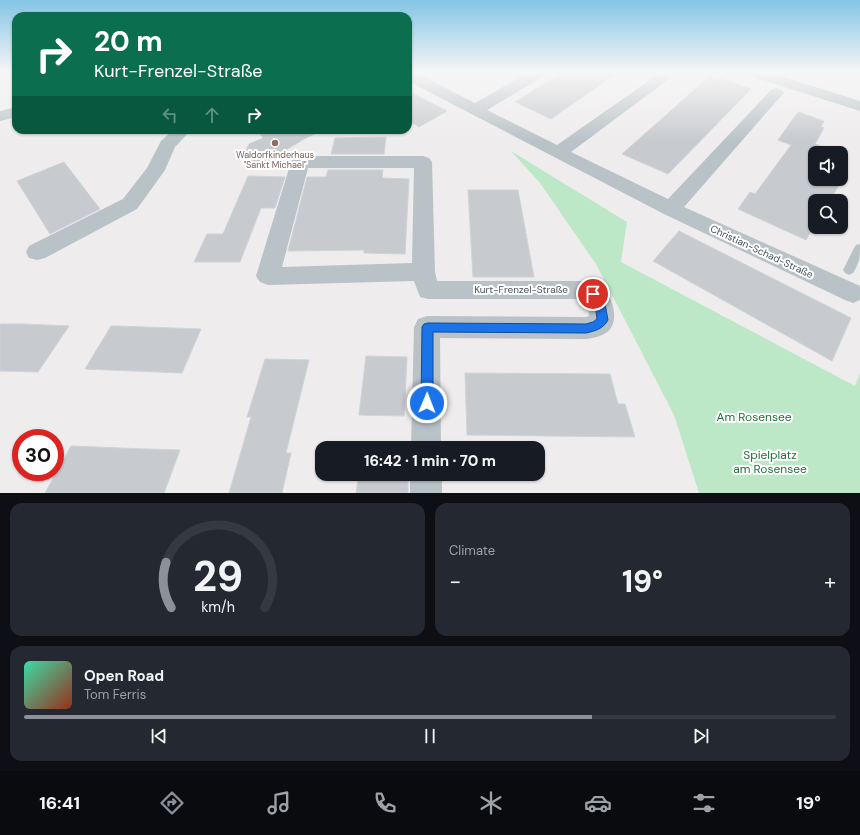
<!DOCTYPE html>
<meta charset="utf-8">
<style>
body{margin:0;font-family:"DM Sans",sans-serif;background:#242831;color:#f1f3f6;height:100vh;display:flex;flex-direction:column;font-size:15px;white-space:nowrap}
*{box-sizing:border-box;margin:0}
p{font-size:13px;color:#9ea1a6}
.icon{flex:none;width:22px;height:22px;fill:none;stroke:currentColor;stroke-width:2;stroke-linecap:round;stroke-linejoin:round}
.map{position:relative;height:493px;overflow:hidden}
.drawer{display:flex;flex-direction:column;gap:10px;padding:10px;background:#0d0f14;flex:1}
.drawer>*{flex:none}
.guide{position:absolute;left:12px;top:12px;width:400px;height:122px;border-radius:12px;box-shadow:0 1px 3px #0004;background:#0b6e4f;color:#fff;overflow:hidden}
.controls{position:absolute;left:808px;top:146px;display:grid;gap:8px}
.controls a{display:grid;place-items:center;width:40px;height:40px;border-radius:8px;background:#171b24;box-shadow:0 1px 3px #0004;font-size:20px}
.speed{position:absolute;left:12px;top:429px;display:flex;gap:8px;font-size:20px;font-weight:700;text-align:center}
.speed>*{display:grid;place-content:center;width:52px;height:52px;border-radius:50%;background:#171b24;box-shadow:0 1px 3px #0004;line-height:1}
.speed .limit{border:6px solid #d22;background:#fff;color:#111}
.pin{position:absolute;display:grid;place-items:center;width:34px;height:34px;color:#fff;margin:-17px;border:2px solid #fff;border-radius:50%;box-shadow:0 1px 4px #0007}
.me{position:absolute;width:44px;margin:-22px;rotate:1deg;stroke-linejoin:round;filter:drop-shadow(0 0 3px #0008)}
.turn{display:flex;align-items:center;gap:14px;height:84px;padding:0 16px;font-size:18px}
.turn .icon{width:52px;height:52px;stroke-width:2.5}
.turn b{display:block;font-size:28px;line-height:34px}
.lanes{display:flex;align-items:center;height:38px;padding:0 16px;background:#0003;justify-content:center;gap:20px;direction:ltr}
.lanes .off{opacity:.35}
.big{font-size:30px;font-weight:800;line-height:1.1}
.drawer .card{flex:1;display:flex;flex-direction:column;justify-content:center;gap:6px;min-width:0;padding:0 14px;border-radius:12px;background:#242831}
.drawer .dial{align-items:center;gap:0}
.dial svg{height:104px;overflow:visible;fill:none;stroke:#363941;stroke-width:7;stroke-linecap:round;text-anchor:middle}
.dial text{fill:#f1f3f6;stroke:none}
.song{display:flex;align-items:center;gap:12px}
.cover{width:48px;height:48px;border-radius:6px;background:linear-gradient(135deg,hsl(160 70% 55%),hsl(10 70% 35%))}
.played{height:4px;border-radius:2px;background:linear-gradient(90deg,#8c9099 70%,#363941 70%)}
.keys{display:flex;justify-content:space-around;direction:ltr}
.heat{display:flex;justify-content:space-between;align-items:center;font-size:22px;direction:ltr}
.drawer .tiles{flex:1;display:grid;gap:10px;grid-template-columns:1fr 1fr}
.card:last-child{grid-column:span 2}
.trip{position:absolute;left:315px;top:441px;width:230px;height:40px;border-radius:12px;background:#171b24;box-shadow:0 1px 3px #0004;font-weight:800;line-height:40px;text-align:center}
.menu{display:flex;height:64px;justify-content:space-around;align-items:center;background:#090b0e;color:#9ea1a6}
.menu .icon{width:28px;height:28px}
.menu .current{color:#8c9099}
.menu b{font-size:18px;color:#f1f3f6}
.map>svg:first-child{display:block}
.green{fill:#bde8c7}
.building{fill:#c7cace;stroke:#d0d3d7}
.lines{fill:none;stroke-linecap:round;stroke-linejoin:round}
.service{fill:#b8c2c7;fill-rule:evenodd}
.minor{fill:#b8c2c7;fill-rule:evenodd}
.tertiary{fill:#b8c2c7;fill-rule:evenodd}
.route{fill:#1a73e8;stroke:#114b97}
.education-dot{fill:#8d6e63;stroke:#fff;stroke-width:1.5}
.labels{text-anchor:middle;stroke-width:4;stroke-linejoin:round;paint-order:stroke}
.far-education-label{font-size:9px;fill:#785e54;stroke:#fff}
.street-label{font-size:10px;fill:#465257;stroke:#fff}
.near-park-label{font-size:12px;fill:#206f3a;stroke:#fff}
</style>
<div class="map">
<svg width="860" height="493" viewBox="0 0 860 493">
<rect width="100%" height="100%" fill="#eeecec"/>
<path class="green" d="M511,151L627,222L621,262L855,386L860,373V493H699L674,415L596,264L540,183Z"/>
<path class="building" d="M562,73H617L551,119L515,102Z
M711,75L751,89L668,174L622,154Z
M408,91L426,100L447,111L419,127L408,120Z
M798,112L824,121L821,127L824,128L815,144L824,147L822,150L828,152L827,153H815V179H841V176L843,177L830,201H815V224L806,240L738,209L750,192L755,194L791,145L778,140Z
M257,130H323L304,139L255,169L244,155L249,144L263,138Z
M386,137L384,154H331L335,138Z
M64,162L100,209L50,234L17,181Z
M328,170H383L382,178L409,179L405,254L364,253V250L288,251L307,177H326Z
M248,176L285,177L275,208H261L240,262H194L207,234H223Z
M468,190H518L534,277H473Z
M679,231L851,318L832,361L653,261Z
M0,324H23L69,326L38,372L0,371Z
M111,326H116L201,329L182,373L85,369Z
M366,356L407,357L404,416L359,415Z
M265,359L309,360L286,453H291L282,493H229L251,417H247Z
M465,373L610,374L618,404H625L635,437L467,435Z
M71,446L146,449L180,450L164,493H45Z
M359,474H408V493H356Z"/>
<g class="lines">
<path class="service" d="M860,244C860,257 860,262 853,273L849,275L845,273L843,270L854,248L856,245Z"/>
<path class="minor" d="M408,73H416L475,103L528,73H546L544,76L487,110L557,145L660,73H677L571,152L668,199L771,90L776,88L781,90L784,93L781,96L684,207L860,286V300L853,303L845,300L664,214L408,81Z
M173,130H191L175,147L165,170L137,209L45,258L37,260L29,258L26,252L29,246L123,199L147,168L161,141Z
M300,156H423L429,158L432,162L435,272L437,281H581C589,283 598,285 604,290C615,301 620,326 604,334C599,337 592,338 586,339L440,338L441,448H411L414,327L418,319L427,316L586,317L589,316L588,306L579,299H428L420,297L414,281L268,285L260,282L256,276L291,162L294,158ZM308,168H414L412,263L282,267Z
M410,474H442V493H410Z"/>
<path class="tertiary" d="M748,73H771L860,101V111L750,76Z
M16,107V117L0,121V111Z"/>
</g>
<linearGradient id="sky" x2="0" y2="1"><stop stop-color="#84c5e5"/><stop offset="0.51" stop-color="#f7f6f6"/><stop offset="1" stop-color="#f7f6f6" stop-opacity="0"/></linearGradient>
<rect width="860" height="142" fill="url(#sky)"/>
<path class="route" d="M593,290C605,294 606,310 608,320C603,329 595,331 586,333L433,332V403L431,407L427,409L422,407L421,403L422,327L424,324L428,323L586,324L593,322L597,319L595,303L588,294L590,291Z"/>
<circle class="education-dot" cx="275" cy="143" r="4"/>
<g class="labels">
<g class="far-education-label">
<text x="275" y="158">Waldorfkinderhaus<tspan x="275" dy="10">"Sankt Michael"</tspan></text>
</g>
<g class="street-label">
<text transform="translate(762 251) rotate(25)" y="4">Christian-Schad-Straße</text>
<text x="521" y="293">Kurt-Frenzel-Straße</text>
</g>
<g class="near-park-label">
<text x="754" y="421">Am Rosensee</text>
<text x="770" y="459">Spielplatz<tspan x="770" dy="14">am Rosensee</tspan></text>
</g>
</g>
</svg>
<div class="controls">
<a><svg class="icon" aria-label="sound" viewBox="0 0 24 24"><path d="M4 9h4l5-4v14l-5-4H4zM17 9q2 3 0 6"/></svg></a>
<a><svg class="icon" aria-label="search" viewBox="0 0 24 24"><circle cx="10" cy="10" r="6"/><path d="M15 15l6 6"/></svg></a>
</div>
<div class="speed"><div class="limit">30</div></div>
<div class="pin" style="left:593px;top:294px;background:#d93025"><svg class="icon" aria-label="arrive" viewBox="0 0 24 24"><path d="M6 21V4h12l-3 4 3 4H6"/></svg></div>
<svg class="me" style="left:427px;top:403px" viewBox="-20 -20 40 40"><circle r="17" fill="#1a73e8" stroke="#fff" stroke-width="3"/><path d="M0-11L8 9 0 5-8 9z" fill="#fff"/></svg>
<div class="trip">16:42 · 1 min · 70 m</div>
<div class="guide">
<div class="turn"><svg class="icon" aria-label="right" viewBox="0 0 24 24"><path d="M7 20v-9h11M14 6l5 5-5 5"/></svg><div><b>20 m</b>Kurt-Frenzel-Straße</div></div>
<div class="lanes"><svg class="icon off" aria-label="left" viewBox="0 0 24 24"><path d="M17 20v-9H6M10 6l-5 5 5 5"/></svg><svg class="icon off" aria-label="ahead" viewBox="0 0 24 24"><path d="M12 20V5M6 11l6-6 6 6"/></svg><svg class="icon" aria-label="right" viewBox="0 0 24 24"><path d="M7 20v-9h11M14 6l5 5-5 5"/></svg></div>
</div>
</div>
<section class="drawer">
<div class="tiles">
<div class="card dial"><svg viewBox="0 0 100 80">
<path d="M14 69A42 42 0 1 1 86 69"/>
<path d="M14 69A42 42 0 0 1 10 34" stroke="#8c9099"/>
<text x="50" y="56" font-size="32" font-weight="700">29</text>
<text x="50" y="72" font-size="11">km/h</text>
</svg></div>
<div class="card"><p>Climate</p>
<div class="heat"><a>−</a><b class="big">19°</b><a>+</a></div>
</div>
<div class="card">
<div class="song"><i class="cover"></i><div><b>Open Road</b><p>Tom Ferris</p></div></div>
<div class="played"></div>
<div class="keys"><svg class="icon" aria-label="previous" viewBox="0 0 24 24"><path d="M18 5L8 12l10 7zM5 5v14"/></svg><svg class="icon" aria-label="pause" viewBox="0 0 24 24"><path d="M8 5v14M16 5v14"/></svg><svg class="icon" aria-label="next" viewBox="0 0 24 24"><path d="M6 5l10 7-10 7zM19 5v14"/></svg></div>
</div>
</div>
</section>
<nav class="menu">
<b>16:41</b>
<svg class="icon current" aria-label="directions" viewBox="0 0 24 24"><path d="M12 3l9 9-9 9-9-9zM9 14v-3h6M13 9l2 2-2 2"/></svg>
<svg class="icon" aria-label="music" viewBox="0 0 24 24"><path d="M9 18V5l10-2v13"/><circle cx="6" cy="18" r="3"/><circle cx="16" cy="16" r="3"/></svg>
<svg class="icon" aria-label="phone" viewBox="0 0 24 24"><path d="M5 4h4l2 5-3 2q2 4 5 5l2-3 5 2v4C11 20 4 13 5 4z"/></svg>
<svg class="icon" aria-label="climate" viewBox="0 0 24 24"><path d="M12 3v18M4 7l16 10M4 17L20 7"/></svg>
<svg class="icon" aria-label="car" viewBox="0 0 24 24"><path d="M5 17H2v-5l4-1 3-4h7l3 4 3 1v5h-3M9 17h6M6 11h13"/><circle cx="7" cy="17" r="2"/><circle cx="17" cy="17" r="2"/></svg>
<svg class="icon" aria-label="filters" viewBox="0 0 24 24"><path d="M4 7h16M4 17h16"/><circle cx="9" cy="7" r="2"/><circle cx="15" cy="17" r="2"/></svg>
<b>19°</b>
</nav>
